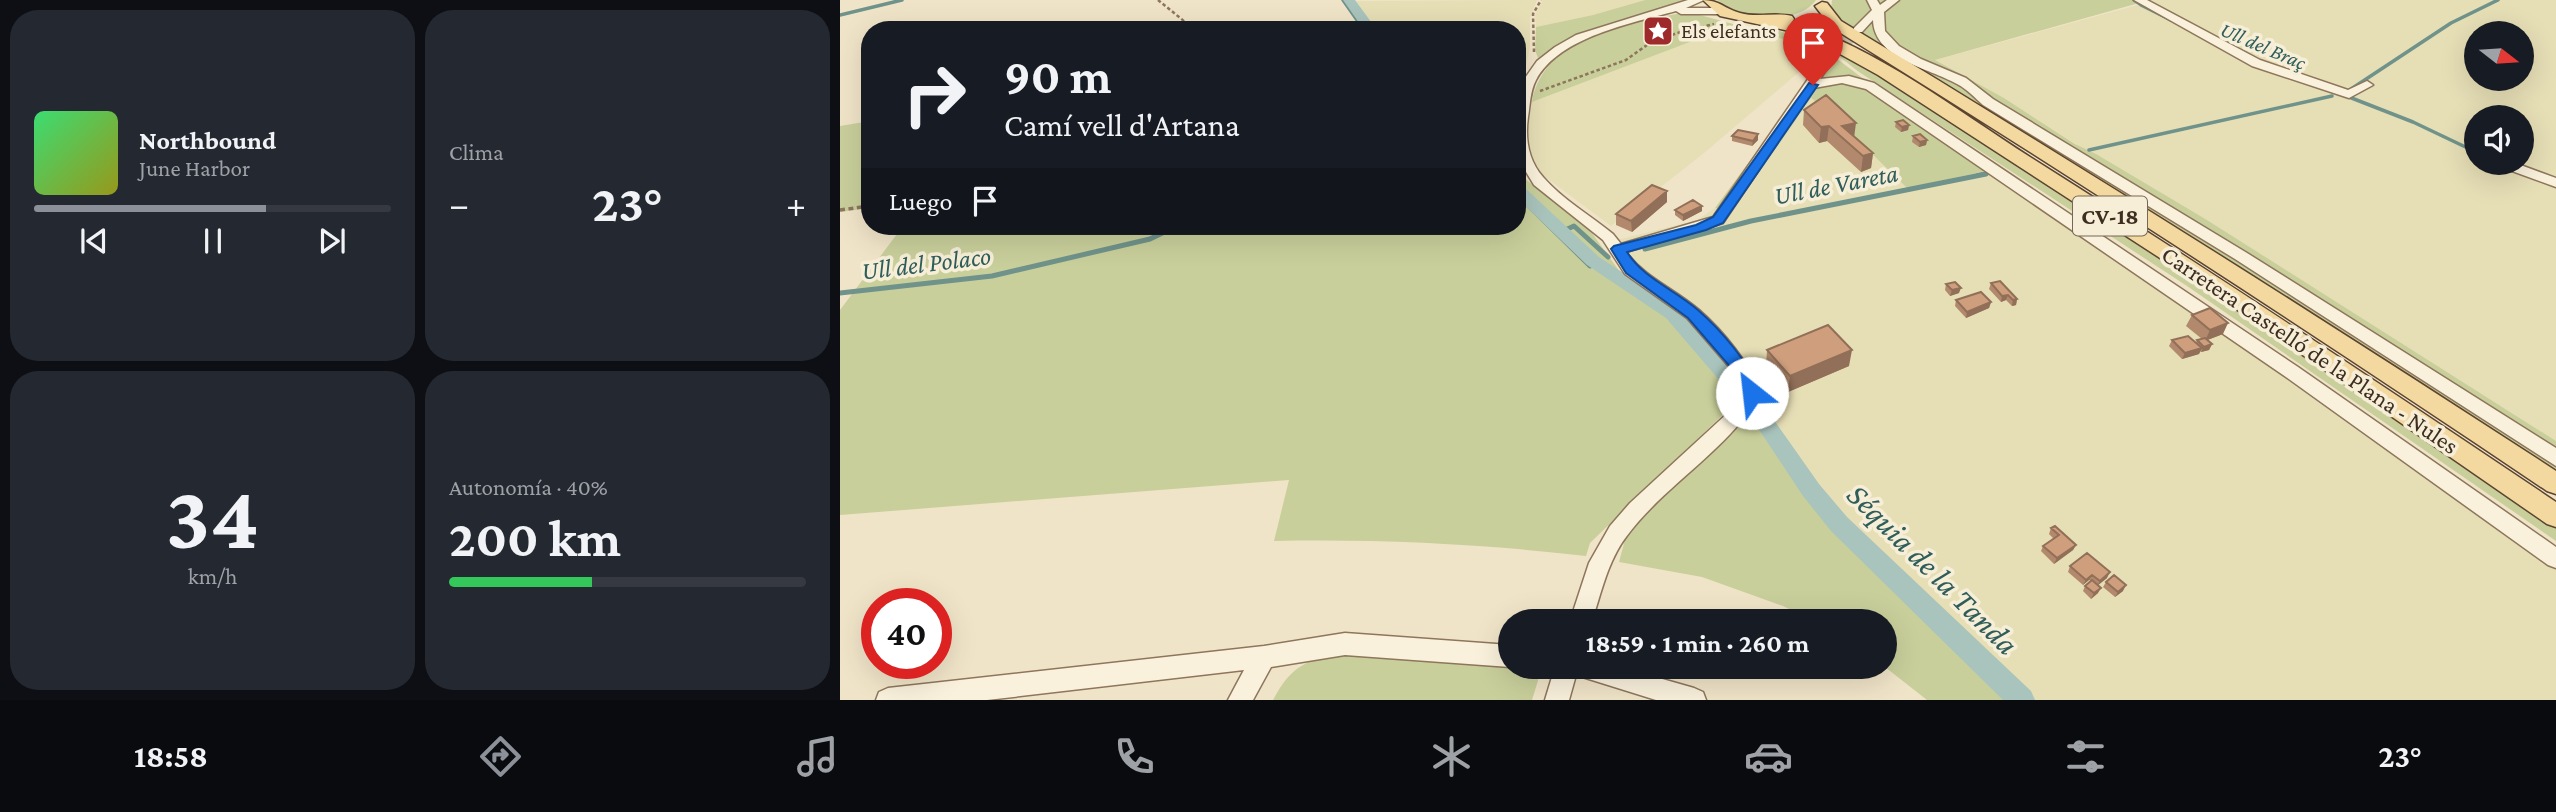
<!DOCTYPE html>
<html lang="es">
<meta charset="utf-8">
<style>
body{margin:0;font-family:"Crimson Pro",serif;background:#242831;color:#f1f3f6;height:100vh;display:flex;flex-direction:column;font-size:26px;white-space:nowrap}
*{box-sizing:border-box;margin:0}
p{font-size:23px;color:#9ea1a6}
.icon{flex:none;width:38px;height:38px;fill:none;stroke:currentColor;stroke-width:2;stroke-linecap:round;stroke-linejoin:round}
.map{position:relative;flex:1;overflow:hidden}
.sheet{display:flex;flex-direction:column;gap:10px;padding:10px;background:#0d0f14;width:840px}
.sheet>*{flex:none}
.guide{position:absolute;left:21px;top:21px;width:665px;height:214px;border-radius:28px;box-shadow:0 7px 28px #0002;background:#171b24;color:#f1f3f6;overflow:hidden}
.needle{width:46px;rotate:107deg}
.tools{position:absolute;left:1624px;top:21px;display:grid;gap:14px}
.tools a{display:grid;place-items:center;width:70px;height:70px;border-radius:50%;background:#171b24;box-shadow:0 7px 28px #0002;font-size:35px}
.speed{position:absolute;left:21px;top:588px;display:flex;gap:14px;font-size:35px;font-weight:700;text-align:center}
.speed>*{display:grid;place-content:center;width:91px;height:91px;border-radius:50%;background:#171b24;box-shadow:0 7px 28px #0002;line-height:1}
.speed .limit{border:10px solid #d22;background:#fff;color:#111}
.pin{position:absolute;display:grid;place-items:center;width:60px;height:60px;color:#fff;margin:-72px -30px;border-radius:50% 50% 50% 0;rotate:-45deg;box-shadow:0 0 7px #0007}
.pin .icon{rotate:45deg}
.me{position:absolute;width:77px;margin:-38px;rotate:331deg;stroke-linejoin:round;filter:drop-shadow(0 0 5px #0008)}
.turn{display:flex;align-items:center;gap:24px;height:147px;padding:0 28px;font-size:32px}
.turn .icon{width:91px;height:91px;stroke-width:2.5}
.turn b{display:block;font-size:49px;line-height:60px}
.then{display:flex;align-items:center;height:66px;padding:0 28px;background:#0003;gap:14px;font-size:26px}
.big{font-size:52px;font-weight:700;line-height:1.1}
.sheet .tile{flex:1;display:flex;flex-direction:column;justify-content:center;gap:10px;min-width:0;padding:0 24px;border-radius:28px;background:#242831}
.sheet .dial{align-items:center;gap:0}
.dial b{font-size:91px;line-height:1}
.song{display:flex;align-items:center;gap:21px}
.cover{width:84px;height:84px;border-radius:10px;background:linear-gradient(135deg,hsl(140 70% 55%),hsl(60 70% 35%))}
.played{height:7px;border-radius:4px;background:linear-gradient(90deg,#8c9099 65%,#363941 65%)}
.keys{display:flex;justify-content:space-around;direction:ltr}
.heat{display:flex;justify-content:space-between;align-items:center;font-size:38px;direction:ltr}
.charge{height:10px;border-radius:5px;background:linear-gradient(90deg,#34c759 40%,#363941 0)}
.sheet .tiles{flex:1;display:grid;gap:10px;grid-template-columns:repeat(2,1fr)}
.trip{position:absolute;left:658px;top:609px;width:399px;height:70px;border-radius:35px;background:#171b24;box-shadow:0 7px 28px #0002;font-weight:700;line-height:70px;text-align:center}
.tabs{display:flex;height:112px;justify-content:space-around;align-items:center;background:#090b0e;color:#9ea1a6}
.tabs .icon{width:49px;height:49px}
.tabs .current{color:#8c9099}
.tabs b{font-size:32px;color:#f1f3f6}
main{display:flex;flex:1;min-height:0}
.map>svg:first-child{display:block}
.farmland{fill:#e6deb5;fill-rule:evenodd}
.green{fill:#c9cf9b}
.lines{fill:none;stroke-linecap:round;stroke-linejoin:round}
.stream-far1{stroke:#6f938a;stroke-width:3.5}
.stream{stroke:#6f938a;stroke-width:5}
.canal{fill:#a9c4bc;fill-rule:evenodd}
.minor-tunnel{stroke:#ccc0a6;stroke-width:12;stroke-dasharray:12 6;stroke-linecap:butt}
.minor-casing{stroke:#8d765c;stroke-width:3}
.major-casing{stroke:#5b4430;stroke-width:3}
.path-far1{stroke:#8d765c;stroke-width:2.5;stroke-dasharray:3.5 2.5;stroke-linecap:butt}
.path{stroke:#8d765c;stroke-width:3.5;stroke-dasharray:5 3.5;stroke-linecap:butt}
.minor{fill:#faf1dc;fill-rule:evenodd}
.major{fill:#f3d9a0;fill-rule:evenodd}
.wall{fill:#b2896c}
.shaded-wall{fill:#916f58}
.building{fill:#cf9f7d;stroke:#916f58;stroke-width:2}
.route{fill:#1a73e8;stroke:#114b97;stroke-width:2}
.labels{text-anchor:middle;stroke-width:7;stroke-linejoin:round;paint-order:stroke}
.far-poi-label{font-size:21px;fill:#3d2e20;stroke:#f7eed8;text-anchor:start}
.far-water-label{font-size:21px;font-style:italic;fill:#2f5d5a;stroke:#f7eed8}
.shield{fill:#f7eed8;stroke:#756857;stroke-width:2}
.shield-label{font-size:23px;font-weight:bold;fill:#3d2e20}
.street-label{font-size:24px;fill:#3d2e20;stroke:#f7eed8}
.water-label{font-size:26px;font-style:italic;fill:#2f5d5a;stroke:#f7eed8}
.near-water-label{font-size:32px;font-style:italic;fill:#2f5d5a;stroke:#f7eed8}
</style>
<main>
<section class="sheet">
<div class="tiles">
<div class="tile">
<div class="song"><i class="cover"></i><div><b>Northbound</b><p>June Harbor</p></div></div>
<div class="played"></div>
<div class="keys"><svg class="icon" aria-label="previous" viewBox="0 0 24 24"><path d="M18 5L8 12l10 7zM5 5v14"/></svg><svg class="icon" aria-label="pause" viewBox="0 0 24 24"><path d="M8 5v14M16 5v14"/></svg><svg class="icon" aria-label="next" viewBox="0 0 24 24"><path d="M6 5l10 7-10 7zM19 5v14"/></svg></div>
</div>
<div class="tile"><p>Clima</p>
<div class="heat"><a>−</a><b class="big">23°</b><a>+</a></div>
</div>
<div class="tile dial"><b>34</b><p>km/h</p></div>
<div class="tile"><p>Autonomía · 40%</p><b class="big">200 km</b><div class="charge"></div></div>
</div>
</section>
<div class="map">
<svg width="1716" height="700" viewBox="0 0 1716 700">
<rect width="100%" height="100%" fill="#f0e4c8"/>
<path class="farmland" d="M697,0L690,18V47L677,109V30H537L514,1Z
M703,0H804L753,15L696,27L695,15Z
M1302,0H1716V441L1367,220L1236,144L1164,98L1095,60L1305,3ZM1636,33H1682V79H1636ZM1636,117H1682V163H1636Z
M884,29L931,35L978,50L972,61L864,153L771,226L704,176L694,162L686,141L692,102Z
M971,98L987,110L1067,188L1161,168L1420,343L1716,551V700H1173L1040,572L970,500L910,411L919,402V384L889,341L864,312L795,265L777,240L857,220L875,208L893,210Z"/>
<path class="green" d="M805,0H844L731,37L698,58L695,50L696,27L753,15Z
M877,0H976C958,26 897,22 877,0Z
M992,0H1295L1299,3L1095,60L1164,98L1235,144L1256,154L1367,220L1716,441V475L1010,28L991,9Z
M849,12L904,27L940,31L988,52L1025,80L1161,168L1067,188L987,110L971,98L893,210L875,208L959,94L978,51L931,35L884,29L692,102C704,34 792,21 849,12Z
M860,13L876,14L896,20L955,30L1017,61L1348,274L1716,525V541L1347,286L1019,72L992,51L951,31Z
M30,121V208L0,212V126Z
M677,166L684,178L749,229L783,276L760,260L677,182Z
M677,196L750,268L760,271L823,312L837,325L900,398L750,543L746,556C641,544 540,539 434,541L449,480L0,515V310L63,226H677Z
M909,412L970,500L1042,575L1172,700H1087L1045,667V621H973L943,606L862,577L779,562L786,536L795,519Z
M505,650L621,659L701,671L692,700H433C452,664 467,661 505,650Z"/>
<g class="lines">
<path class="stream-far1" d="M503,0L524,30
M1294,0L1300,4
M1301,5L1331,20
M0,15L62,0
M1508,91L1611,23L1658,0
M1509,97L1573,122L1636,152
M1249,150L1492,96
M1137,175L1154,172"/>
<path class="stream" d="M677,194L750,266L758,264
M723,231L734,226L768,257
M805,249L911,221L1146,174
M0,293L152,276L310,239L337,226"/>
<path class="canal" d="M503,0H515L537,30H524Z
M677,184L683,186L759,257L840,310L906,385L909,390L906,395L899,397L892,395L826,318L747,265L677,198Z
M915,400L922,403L979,484L1007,517L1191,691L1195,700H1163L991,531L963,496L908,413L905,408L908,403Z"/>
<path class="minor-tunnel" d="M990,56L1018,30"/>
<g class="minor-casing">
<path id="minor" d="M848,0H864L846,8H881L887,11L881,14H841L836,11C792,23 719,37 696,80C690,91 690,105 688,117C685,138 688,160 703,177C722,199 751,216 773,234L781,244L873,217L986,53H994L996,56L980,79L1009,76L1034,83L1458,367L1716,547V568L1708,565L1446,377L1026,89L1002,83L974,88L883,223L786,252C805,278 835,289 859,310C882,330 911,365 921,393C888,451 825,484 786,537C768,561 761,593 752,621H730L749,563L770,526L790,503L891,410L903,393L898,377L847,318L785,274L763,240L694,185L677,157L678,97L683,81L697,61L715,47L736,35Z
M1027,0H1037L1040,5L1047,0H1059L1044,12L1045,31L1059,46L1081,59L1126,78L1153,99L1407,253L1716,448V466L1395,259L1143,105C1135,98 1127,89 1117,84C1089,68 1034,59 1033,20L1022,32H1014V28L1032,10Z
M1294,0H1307L1420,60L1508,90L1527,81L1533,85L1509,98L1412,66Z
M1660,163H1675L1716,178V187L1661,167Z
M505,633L670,645V667L505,655L431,667L413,700H388L404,670L147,700H36L39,692L48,688L424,646Z
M715,667H780L854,688L863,692L866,700H816L736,675L729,700H705Z"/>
</g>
<g class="major-casing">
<path id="major" d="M863,0C879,0 885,9 900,13C917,18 935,12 952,16L954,19L952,22C1034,46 1118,111 1190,157C1368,269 1542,385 1716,502V527L1707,524L1357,282L1038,75L982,44L954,32L880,16Z
M982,2L987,3L1001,21C1242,167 1480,317 1716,471V494L1707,491C1471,332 1233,177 991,27L975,6Z"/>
</g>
<path class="path-far1" d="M318,0L355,30
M694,52L693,14L701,0
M700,91L786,60L807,45L837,33L874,24"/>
<path class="path" d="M0,210L30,206"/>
<use href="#minor" class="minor"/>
<use href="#major" class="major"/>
</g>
<path class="wall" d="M964,110L1014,137L1033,153L1031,168L1021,172L987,141L979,143L963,125Z
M1056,122L1069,125L1068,130L1061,132L1055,127Z
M918,134V140L912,146L892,141V136Z
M1073,136L1087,140L1086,145L1079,147L1072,142Z
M827,191V202L792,232L776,225V214Z
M862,206V211L843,221L835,215V210Z
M1151,283L1177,299L1176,305L1172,306L1166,300L1161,302L1149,289Z
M1106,284L1119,293L1110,296L1105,290Z
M1116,300L1151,302L1149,308L1126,318L1115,306Z
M1352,315L1383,334L1367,340L1372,344L1369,350L1361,352L1360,351L1359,354L1342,359L1329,346L1332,340L1356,343L1357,340L1362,339L1346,326Z
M927,350L1009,366L948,392L926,366Z
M1211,528L1236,545L1233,550L1214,564L1201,551L1203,546L1214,539L1209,534Z
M1230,566L1267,578L1258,585V593L1251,599L1243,591L1245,586L1251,581L1249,580L1243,585L1228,572Z
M1266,582L1283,591L1275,597L1263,587Z"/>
<path class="shaded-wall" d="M1016,123L1014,138L1002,126Z
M1069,125L1068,130L1061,132L1062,127Z
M989,126L987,141L979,143L981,127Z
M918,134V140L912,146L913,141Z
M1087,140L1086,145L1079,147L1080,142Z
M1033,153L1031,168L1021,172L1023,156Z
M827,191V202L792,232L791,221Z
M862,206V211L843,221V215Z
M1121,288L1119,293L1110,296L1112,290Z
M1168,295L1166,300L1161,302L1162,296Z
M1177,299L1176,305L1172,306L1173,300Z
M1151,302L1149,308L1126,318L1127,312Z
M1388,323L1383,334L1365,341L1370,330Z
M1372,344L1369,350L1361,352L1364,347Z
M1362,348L1359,354L1342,359L1345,353Z
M1012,350L1009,366L948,392L950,376Z
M1236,545L1233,550L1214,564L1217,558Z
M1270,572L1267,578L1257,586L1260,581Z
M1252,575L1249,580L1243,585L1246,580Z
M1286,585L1283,591L1275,597L1278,592Z
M1261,588L1258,593L1251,599L1254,593Z"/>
<path class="building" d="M986,95L1016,123L1002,126L1033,153L1023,156L989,126L981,127L964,110Z
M1063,120L1069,125L1062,127L1056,122Z
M898,130L918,134L913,141L892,136Z
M1080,134L1087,140L1080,142L1073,136Z
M812,185L827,191L791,221L776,214Z
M853,200L862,206L843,215L835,210Z
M1160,281L1177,299L1173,300L1168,295L1162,296L1151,283Z
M1115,282L1121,288L1112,290L1106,284Z
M1141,292L1151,302L1127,312L1116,300Z
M1370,308L1388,323L1370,330L1352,315Z
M988,325L1012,350L950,376L927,350Z
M1348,336L1362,348L1345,353L1332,340Z
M1365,338L1372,344L1364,347L1357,340Z
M1215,526L1236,545L1217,558L1203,546L1219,535L1211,528Z
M1247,553L1270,572L1260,581L1252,575L1246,580L1230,566Z
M1274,575L1286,585L1278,592L1266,582Z
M1252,580L1261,588L1254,593L1245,586Z"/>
<path class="route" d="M969,83L978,85L883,223L866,230L787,252C804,279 834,289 858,310C881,330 911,365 921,393L912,399L906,397L899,377L848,318L786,273L771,249L774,246L856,225L873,217Z"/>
<defs>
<g id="sight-square" transform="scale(1.575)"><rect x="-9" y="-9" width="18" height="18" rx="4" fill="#9e2a2b" stroke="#f7eed8"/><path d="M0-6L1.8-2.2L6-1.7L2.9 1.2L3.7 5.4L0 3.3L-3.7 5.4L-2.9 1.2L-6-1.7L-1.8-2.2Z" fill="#fff"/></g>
</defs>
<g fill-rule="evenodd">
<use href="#sight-square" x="818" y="31"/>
</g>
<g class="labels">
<g class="far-poi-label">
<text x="841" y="38">Els elefants</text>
</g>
<g class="far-water-label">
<text transform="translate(1423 46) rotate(23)" y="7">Ull del Braç</text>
</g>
<rect class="shield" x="1233" y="196.5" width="74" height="39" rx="5"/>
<g class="shield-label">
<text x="1270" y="224">CV-18</text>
</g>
<g class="street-label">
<text transform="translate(1470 350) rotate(34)" y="8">Carretera Castelló de la Plana - Nules</text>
</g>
<g class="water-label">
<text transform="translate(996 184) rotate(-11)" y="9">Ull de Vareta</text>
<text transform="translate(86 263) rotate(-7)" y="9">Ull del Polaco</text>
</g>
<g class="near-water-label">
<text transform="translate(1093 569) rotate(45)" y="11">Séquia de la Tanda</text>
</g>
</g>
</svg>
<div class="tools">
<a><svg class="needle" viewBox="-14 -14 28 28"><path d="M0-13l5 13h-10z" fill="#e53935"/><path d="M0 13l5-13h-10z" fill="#9ea1a6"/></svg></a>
<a><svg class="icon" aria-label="sound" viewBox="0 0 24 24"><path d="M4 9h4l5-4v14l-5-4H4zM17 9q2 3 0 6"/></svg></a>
</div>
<div class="speed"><div class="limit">40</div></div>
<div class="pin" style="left:973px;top:85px;background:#d93025"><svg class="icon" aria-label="arrive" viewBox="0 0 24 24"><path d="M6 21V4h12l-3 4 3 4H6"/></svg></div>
<svg class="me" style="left:912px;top:393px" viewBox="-20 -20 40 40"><circle r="19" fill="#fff"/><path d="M0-13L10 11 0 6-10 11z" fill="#1a73e8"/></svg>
<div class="trip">18:59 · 1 min · 260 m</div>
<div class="guide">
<div class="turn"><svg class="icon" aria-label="right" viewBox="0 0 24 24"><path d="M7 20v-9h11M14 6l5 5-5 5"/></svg><div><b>90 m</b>Camí vell d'Artana</div></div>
<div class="then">Luego<svg class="icon" aria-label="arrive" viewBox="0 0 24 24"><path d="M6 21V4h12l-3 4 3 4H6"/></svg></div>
</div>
</div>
</main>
<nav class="tabs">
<b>18:58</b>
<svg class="icon current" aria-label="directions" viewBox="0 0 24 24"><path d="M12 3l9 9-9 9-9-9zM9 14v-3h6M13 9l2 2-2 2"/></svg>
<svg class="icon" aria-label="music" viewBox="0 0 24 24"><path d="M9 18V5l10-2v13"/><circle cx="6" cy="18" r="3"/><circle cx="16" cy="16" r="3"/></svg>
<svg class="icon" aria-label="phone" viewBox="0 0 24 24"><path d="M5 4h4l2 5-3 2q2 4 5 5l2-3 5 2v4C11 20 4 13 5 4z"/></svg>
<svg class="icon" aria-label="climate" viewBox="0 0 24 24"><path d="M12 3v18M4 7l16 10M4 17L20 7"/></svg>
<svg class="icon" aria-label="car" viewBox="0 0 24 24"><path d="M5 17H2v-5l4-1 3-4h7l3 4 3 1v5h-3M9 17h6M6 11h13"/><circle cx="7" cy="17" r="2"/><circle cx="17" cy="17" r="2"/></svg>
<svg class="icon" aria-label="filters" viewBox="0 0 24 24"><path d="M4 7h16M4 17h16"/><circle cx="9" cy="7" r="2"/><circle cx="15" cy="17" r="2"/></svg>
<b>23°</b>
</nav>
